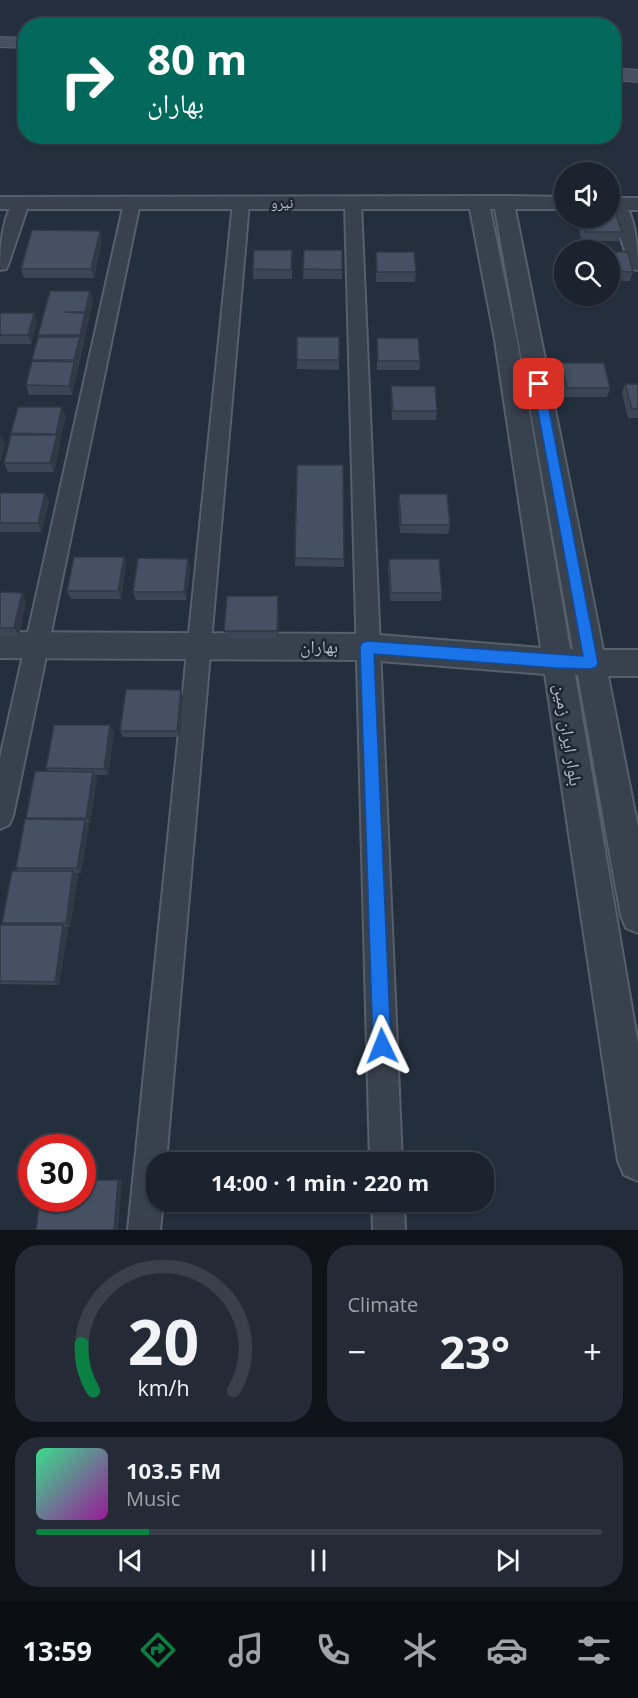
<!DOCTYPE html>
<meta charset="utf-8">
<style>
body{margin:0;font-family:"Open Sans","Noto Naskh Arabic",sans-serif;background:#242b36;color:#f1f3f6;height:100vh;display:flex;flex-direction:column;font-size:22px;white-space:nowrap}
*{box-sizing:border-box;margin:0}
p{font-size:20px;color:#a0a4aa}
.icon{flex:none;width:33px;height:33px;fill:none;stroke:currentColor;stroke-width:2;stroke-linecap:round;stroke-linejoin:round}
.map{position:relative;height:1230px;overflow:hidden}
.details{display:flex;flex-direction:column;gap:15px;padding:15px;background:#0f1319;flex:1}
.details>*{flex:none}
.banner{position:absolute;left:18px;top:18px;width:603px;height:126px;border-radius:24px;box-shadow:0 2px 4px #0004,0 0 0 2px #39404a;background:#00695c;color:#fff;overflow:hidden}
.tools{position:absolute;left:554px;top:162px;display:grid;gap:12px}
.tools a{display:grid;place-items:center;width:66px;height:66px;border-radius:50%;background:#1b232e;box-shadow:0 2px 4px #0004,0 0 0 2px #39404a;font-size:30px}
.speed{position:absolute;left:18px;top:1134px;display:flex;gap:12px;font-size:30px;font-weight:700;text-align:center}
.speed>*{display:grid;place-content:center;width:78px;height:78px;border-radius:50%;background:#1b232e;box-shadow:0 2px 4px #0004,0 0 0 2px #39404a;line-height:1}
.speed .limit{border:9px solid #d22;background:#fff;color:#111}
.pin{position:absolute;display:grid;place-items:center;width:51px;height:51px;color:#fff;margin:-26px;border-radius:12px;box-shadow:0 3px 9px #0006}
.me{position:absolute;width:66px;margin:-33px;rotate:358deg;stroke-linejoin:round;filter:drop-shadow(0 0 4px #0008)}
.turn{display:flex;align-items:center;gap:21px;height:126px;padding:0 30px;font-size:27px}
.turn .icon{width:78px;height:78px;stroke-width:2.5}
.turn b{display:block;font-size:42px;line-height:51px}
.big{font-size:45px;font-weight:700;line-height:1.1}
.details .widget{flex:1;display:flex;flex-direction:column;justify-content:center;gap:9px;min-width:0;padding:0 21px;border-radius:24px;background:#242b36}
.details .dial{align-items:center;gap:0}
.dial svg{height:156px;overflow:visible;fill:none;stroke:#39404a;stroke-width:7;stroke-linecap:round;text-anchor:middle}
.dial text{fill:#f1f3f6;stroke:none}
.song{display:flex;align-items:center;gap:18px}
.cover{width:72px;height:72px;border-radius:9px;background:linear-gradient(135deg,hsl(150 70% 55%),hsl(300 70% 35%))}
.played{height:6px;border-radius:3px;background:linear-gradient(90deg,#0b8043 20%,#39404a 20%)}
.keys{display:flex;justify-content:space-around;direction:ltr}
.heat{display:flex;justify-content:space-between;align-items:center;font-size:33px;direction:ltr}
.details .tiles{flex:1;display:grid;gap:15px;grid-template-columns:1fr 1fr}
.widget:last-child{grid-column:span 2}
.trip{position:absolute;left:146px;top:1152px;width:348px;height:60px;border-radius:24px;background:#1b232e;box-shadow:0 2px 4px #0004,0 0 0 2px #39404a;font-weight:700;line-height:60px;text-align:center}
.menu{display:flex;height:96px;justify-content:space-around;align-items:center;background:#0b0e12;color:#a0a4aa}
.menu .icon{width:42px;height:42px}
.menu .selected{color:#0b8043}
.menu b{font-size:27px;color:#f1f3f6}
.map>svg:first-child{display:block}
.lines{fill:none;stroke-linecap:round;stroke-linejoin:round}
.minor-casing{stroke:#565f6c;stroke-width:4}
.tertiary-casing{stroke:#565f6c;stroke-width:4}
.secondary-casing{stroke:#565f6c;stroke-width:2}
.minor{fill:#38414e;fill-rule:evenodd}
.tertiary{fill:#38414e;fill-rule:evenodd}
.secondary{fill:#465061;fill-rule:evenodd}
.wall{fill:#3b4654}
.shaded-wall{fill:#303945}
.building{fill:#455162;stroke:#303945;stroke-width:1.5}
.route{fill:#1a73e8;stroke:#114b97;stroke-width:1.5}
.labels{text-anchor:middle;stroke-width:5;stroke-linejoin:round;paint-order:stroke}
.far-street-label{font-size:15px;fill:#b4bcc9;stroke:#1d2633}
.street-label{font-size:18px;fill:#b4bcc9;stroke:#1d2633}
</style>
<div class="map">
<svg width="638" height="1230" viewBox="0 0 638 1230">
<rect width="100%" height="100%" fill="#242f3e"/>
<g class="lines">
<g class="minor-casing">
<path id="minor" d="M21,198L29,203L8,265L6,269L0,270C0,254 2,203 21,198Z
M132,198L140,203L13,816L9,825L0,829V758L124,203Z
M241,198L249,203L166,1162H156V1202H163L160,1230H128L233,203Z
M353,198L361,203L402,1162H370L345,203Z
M617,199C636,204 638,254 638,270L632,269L630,265L609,204Z
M372,1202H404L405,1230H373Z"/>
</g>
<g class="tertiary-casing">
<path id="tertiary" d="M504,196L564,197V209H515L603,650H638V676H608L638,828V933L626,928L621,916L578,675H575L638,1044V1181L624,1175L618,1161L545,674L367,660L0,658V632L367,634L541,648L495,340L470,209H0V197ZM490,209H495L573,649H570L517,340Z
M609,198H638V210H609Z"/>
</g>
<g class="secondary-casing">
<path id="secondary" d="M0,37L26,38V48L0,47Z
M614,68L638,70V82L614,80Z"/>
</g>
<use href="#minor" class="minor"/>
<use href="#tertiary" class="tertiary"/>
<use href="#secondary" class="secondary"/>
</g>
<path class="wall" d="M578,218H609L622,232L619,241H582L577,223Z
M100,231L102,241L94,278H24L21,269Z
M292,250V279H253V269Z
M304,250H342V279H303Z
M376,252L416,272L415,282H376Z
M609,252L633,272L630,281H609Z
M90,291L93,300L72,395H29L26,385L39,337L38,335Z
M0,313L37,322L31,344H0Z
M339,337V370L297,369V360Z
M377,338L420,361L419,370H377Z
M561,363L610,388L607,397H564L559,373Z
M625,384H638V418H628L622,393Z
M391,386L437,411L436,420H392L391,395Z
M62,407L66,416L59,443L60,444L54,472H8L4,463L12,435L11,433Z
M0,493H45L49,502L41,532H0Z
M399,494L450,525L448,534L400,533L398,503Z
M124,557L126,566L121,599H71L67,591Z
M295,558L344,559V567L295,566Z
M389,559L442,593L441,601H390L388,567Z
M190,567L186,600H136L133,592Z
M0,592L22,593L26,601L19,636H0Z
M279,604L278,639H226L224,631Z
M183,697L180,737H123L120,731Z
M110,725L114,732L108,775H95L97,778L90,823H87L89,825L81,873H76L78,875L70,927H65L68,929L59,985L0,984V925H5L2,923L18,871L16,868L27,819L26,818L48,771L46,768Z"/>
<path class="shaded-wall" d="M100,231L102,241L94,278L91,269Z
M90,291L93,300L88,322L85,312Z
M34,313L37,322L31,344L28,335Z
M85,313L88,323L82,345L80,335Z
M80,337L82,346L77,370L74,360Z
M74,362L77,371L72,395L69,386Z
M62,407L66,416L59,443L56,434Z
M57,435L60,444L54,472L50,463Z
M1,436L5,445L0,462V439Z
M45,493L49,502L41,532L38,523Z
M124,557L126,566L121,599L118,591Z
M188,559L190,567L186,600L184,592Z
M22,593L26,601L19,636L14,628Z
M278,596L279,604L278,639L277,631Z
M181,690L183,697L180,737L177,731Z
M110,725L114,732L108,775L104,769Z
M93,772L97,778L90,823L86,818Z
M85,820L89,825L81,873L77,868Z
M73,871L78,875L70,927L66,923Z
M63,925L68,929L59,985L55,982Z
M122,1179L118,1230H114L118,1180Z"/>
<path class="building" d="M609,214H616L622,232H585L581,218H609Z
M32,230L100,231L91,269H21Z
M254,250H292L291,270L253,269Z
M304,250H342V270L303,269Z
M376,252H414L416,272H377Z
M609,252H628L633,272L609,271Z
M50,291H90L85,312H65L85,313L80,335H38Z
M0,313H34L28,335H0Z
M38,337H80L74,360H32Z
M297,337H339V360H297Z
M377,338H418L420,361H378Z
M32,361L74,362L69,386L26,385Z
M561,363H604L610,388H567Z
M625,384H638V409H632Z
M391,386H435L437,411H393Z
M18,407H62L56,434L11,433Z
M11,435H57L50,463H4Z
M297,465H343L344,559L295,558Z
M0,493H45L38,523H0Z
M399,494H447L450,525H401Z
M74,557H124L118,591H67Z
M138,558L188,559L184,592H133Z
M389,559H439L442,593H391Z
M0,592L22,593L14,628H0Z
M227,596H278L277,631H224Z
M126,689L181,690L177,731H120Z
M54,725H110L104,769L46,768Z
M35,771L93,772L86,818H26Z
M25,819L85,820L77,868H16Z
M12,871H73L66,923H2Z
M0,925H63L55,982L0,981Z
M82,1180H118L114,1230H36L40,1198H82Z"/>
<path class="route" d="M539,380L544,384L598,663L596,667L591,669L556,668L374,654L391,1046L388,1052L382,1054L375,1052L373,1046L360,647L362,643L367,641L583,656L533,384Z"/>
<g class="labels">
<g class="far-street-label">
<text x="282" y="208">نیرو</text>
</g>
<g class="street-label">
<text x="319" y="653">بهاران</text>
<text transform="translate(568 735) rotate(81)" y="6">بلوار ایران زمین</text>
</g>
</g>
</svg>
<div class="tools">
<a><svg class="icon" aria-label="sound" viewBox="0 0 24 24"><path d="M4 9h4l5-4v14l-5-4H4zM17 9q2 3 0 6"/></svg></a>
<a><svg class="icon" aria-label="search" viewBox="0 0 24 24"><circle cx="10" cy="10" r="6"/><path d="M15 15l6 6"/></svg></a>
</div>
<div class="speed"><div class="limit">30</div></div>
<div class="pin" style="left:539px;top:384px;background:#d93025"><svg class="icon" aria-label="arrive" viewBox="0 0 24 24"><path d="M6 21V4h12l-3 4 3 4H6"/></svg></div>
<svg class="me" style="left:382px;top:1046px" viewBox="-20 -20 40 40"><path d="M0-17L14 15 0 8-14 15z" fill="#1a73e8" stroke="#fff" stroke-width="4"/></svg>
<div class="trip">14:00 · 1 min · 220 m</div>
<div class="banner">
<div class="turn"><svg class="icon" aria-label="right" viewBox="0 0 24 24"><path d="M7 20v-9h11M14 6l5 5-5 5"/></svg><div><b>80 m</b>بهاران</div></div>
</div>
</div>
<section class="details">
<div class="tiles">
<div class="widget dial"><svg viewBox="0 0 100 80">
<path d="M14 69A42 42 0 1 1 86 69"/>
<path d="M14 69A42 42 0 0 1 8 45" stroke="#0b8043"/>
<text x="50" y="56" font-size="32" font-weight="700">20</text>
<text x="50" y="72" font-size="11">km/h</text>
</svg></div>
<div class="widget"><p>Climate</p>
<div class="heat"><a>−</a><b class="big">23°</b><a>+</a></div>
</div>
<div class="widget">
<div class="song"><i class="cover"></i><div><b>103.5 FM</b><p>Music</p></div></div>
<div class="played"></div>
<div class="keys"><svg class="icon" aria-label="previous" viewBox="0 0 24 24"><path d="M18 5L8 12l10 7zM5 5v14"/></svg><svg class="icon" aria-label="pause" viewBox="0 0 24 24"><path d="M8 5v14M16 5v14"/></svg><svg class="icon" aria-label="next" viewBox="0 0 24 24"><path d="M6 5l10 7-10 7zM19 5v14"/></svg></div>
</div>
</div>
</section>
<nav class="menu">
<b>13:59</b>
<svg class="icon selected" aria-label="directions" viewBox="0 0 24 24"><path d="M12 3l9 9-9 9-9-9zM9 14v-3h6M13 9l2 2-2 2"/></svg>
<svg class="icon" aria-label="music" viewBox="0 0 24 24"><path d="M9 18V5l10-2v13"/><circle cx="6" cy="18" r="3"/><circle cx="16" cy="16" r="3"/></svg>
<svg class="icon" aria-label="phone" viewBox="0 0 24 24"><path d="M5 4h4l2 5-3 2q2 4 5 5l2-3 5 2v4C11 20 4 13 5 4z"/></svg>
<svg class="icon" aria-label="climate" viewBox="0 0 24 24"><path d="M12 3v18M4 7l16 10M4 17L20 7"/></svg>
<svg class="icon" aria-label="car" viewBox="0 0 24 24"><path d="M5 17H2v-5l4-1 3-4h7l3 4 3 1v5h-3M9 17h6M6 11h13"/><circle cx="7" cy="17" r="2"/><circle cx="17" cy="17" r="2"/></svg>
<svg class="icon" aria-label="filters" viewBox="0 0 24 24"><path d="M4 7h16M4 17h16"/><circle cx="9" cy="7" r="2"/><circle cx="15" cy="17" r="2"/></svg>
</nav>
